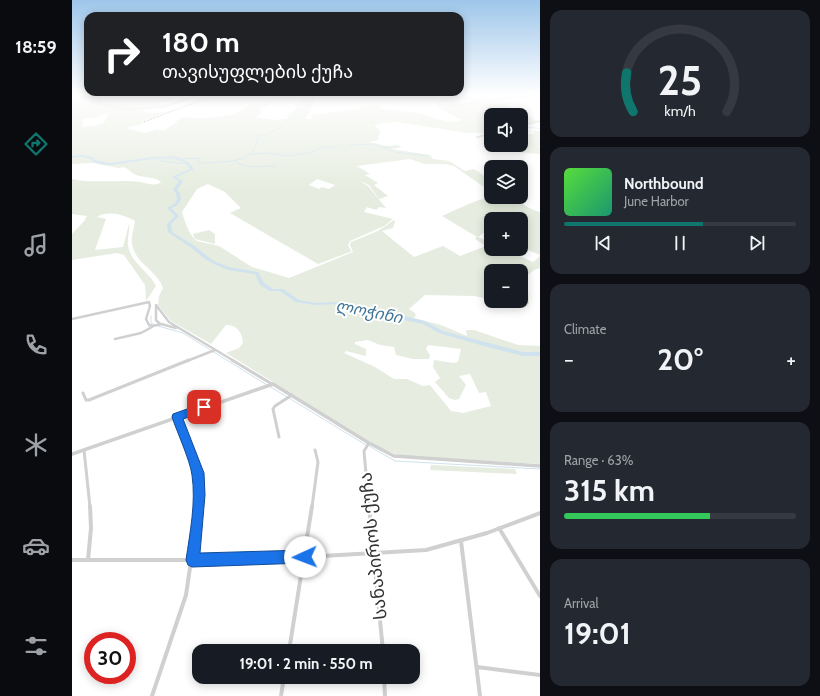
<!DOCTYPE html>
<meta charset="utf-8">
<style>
body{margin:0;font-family:Cabin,"Noto Sans Georgian",sans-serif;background:#242831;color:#f1f3f6;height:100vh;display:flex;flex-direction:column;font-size:15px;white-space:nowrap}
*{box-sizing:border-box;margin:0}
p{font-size:13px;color:#9ea1a6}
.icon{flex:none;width:22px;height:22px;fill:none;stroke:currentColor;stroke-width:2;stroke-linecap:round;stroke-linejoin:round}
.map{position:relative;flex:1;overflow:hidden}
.details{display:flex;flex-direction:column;gap:10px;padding:10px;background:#0d0f14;width:280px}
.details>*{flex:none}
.guide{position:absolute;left:12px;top:12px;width:380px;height:84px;border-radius:12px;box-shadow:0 2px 10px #0003;background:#202124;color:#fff;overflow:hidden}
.fabs{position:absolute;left:412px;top:108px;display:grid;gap:8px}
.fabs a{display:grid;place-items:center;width:44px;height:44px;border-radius:8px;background:#171b24;box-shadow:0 2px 10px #0003;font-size:20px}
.speed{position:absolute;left:12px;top:632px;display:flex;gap:8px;font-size:20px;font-weight:700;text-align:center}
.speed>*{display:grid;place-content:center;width:52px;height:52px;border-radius:50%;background:#171b24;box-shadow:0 2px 10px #0003;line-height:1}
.speed .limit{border:6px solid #d22;background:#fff;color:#111}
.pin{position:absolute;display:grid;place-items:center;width:34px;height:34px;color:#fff;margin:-17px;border-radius:8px;box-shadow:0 2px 6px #0006}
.me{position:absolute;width:44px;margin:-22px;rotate:268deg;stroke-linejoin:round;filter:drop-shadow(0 0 3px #0008)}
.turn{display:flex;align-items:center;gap:14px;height:84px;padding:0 12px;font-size:18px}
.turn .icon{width:52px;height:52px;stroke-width:2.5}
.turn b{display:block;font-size:28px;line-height:34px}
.big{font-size:30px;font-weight:700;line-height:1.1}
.details .tile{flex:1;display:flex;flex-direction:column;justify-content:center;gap:6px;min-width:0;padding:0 14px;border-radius:12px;background:#242831}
.details .dial{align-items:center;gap:0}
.dial svg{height:104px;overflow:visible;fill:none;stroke:#363941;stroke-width:7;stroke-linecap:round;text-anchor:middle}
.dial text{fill:#f1f3f6;stroke:none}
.song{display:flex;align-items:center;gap:12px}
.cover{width:48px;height:48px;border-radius:6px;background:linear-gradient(135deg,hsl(110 70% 55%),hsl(160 70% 35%))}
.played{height:4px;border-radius:2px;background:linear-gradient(90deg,#0f766e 60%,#363941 60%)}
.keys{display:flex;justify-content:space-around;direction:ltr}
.heat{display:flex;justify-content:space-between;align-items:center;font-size:22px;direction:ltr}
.charge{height:6px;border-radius:3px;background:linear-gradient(90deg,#34c759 63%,#363941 0)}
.trip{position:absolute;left:120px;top:644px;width:228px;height:40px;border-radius:12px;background:#171b24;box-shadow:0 2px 10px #0003;font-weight:700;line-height:40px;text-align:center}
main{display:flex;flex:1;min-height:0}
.dock{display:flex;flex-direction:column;width:72px;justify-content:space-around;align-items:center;background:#090b0e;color:#9ea1a6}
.dock .icon{width:28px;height:28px}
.dock .active{color:#0f766e}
.dock b{font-size:18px;color:#f1f3f6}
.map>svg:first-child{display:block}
.green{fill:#e6ecdf;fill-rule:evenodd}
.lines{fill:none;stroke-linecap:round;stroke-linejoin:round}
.stream{stroke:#cfe2ee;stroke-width:1}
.river{fill:#cfe2ee;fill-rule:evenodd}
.minor-far3{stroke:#d0d0d0;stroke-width:1.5}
.minor-far2{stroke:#d0d0d0;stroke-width:2.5}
.minor-far1{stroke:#d0d0d0;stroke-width:3}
.minor{stroke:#d0d0d0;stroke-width:4}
.tertiary{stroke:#d0d0d0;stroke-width:3.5}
.rail{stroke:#888;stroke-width:1;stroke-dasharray:2 1.5;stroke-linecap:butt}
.route{fill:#1a73e8;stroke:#114b97}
.labels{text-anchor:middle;stroke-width:4;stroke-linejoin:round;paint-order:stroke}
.water-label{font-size:16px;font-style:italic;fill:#3f7597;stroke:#fff}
.near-street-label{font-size:18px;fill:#333;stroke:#fff}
</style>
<main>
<nav class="dock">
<b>18:59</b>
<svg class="icon active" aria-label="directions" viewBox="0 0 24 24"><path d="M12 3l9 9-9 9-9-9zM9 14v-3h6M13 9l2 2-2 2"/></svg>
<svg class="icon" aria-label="music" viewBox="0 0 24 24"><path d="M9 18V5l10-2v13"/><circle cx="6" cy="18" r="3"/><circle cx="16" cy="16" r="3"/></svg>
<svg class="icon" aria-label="phone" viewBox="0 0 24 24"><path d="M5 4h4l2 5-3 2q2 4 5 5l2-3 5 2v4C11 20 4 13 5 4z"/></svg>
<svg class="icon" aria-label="climate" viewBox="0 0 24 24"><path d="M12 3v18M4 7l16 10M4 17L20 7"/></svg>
<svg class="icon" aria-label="car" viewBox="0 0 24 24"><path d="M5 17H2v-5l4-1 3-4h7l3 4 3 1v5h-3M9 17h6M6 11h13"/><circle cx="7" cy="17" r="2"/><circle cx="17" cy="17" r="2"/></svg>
<svg class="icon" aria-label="filters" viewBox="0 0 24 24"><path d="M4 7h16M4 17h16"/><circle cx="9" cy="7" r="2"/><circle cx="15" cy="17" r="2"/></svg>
</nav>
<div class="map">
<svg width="468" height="696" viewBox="0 0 468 696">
<rect width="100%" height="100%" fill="#fff"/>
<path class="green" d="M0,95H108L89,104L95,105L124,95L93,106L87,105L91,106L90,107L71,110L70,111C83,115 93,112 106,109L70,122L71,123L70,124L54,128L73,133L85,129L91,131L103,123L110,117C125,119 169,119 177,104L189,105L203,101L204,102L188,109V111H190L189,114L183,117L202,120L216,118L215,115L224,109L223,105C229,102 233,96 240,95C246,93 254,95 260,95L249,99H243L242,100L241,107L238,110L234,119H241L239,115L287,109L288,107L301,105H309L308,108C320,111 332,111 345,113C360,115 373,126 389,120L367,108L365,101L374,97H381L383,95H468L427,102L468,122L449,127V115H419V133H395L326,122L311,123L302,125L308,131L306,140L297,142L316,146L325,145L330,147L320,149L358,155L361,159L377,161L393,171L402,169L419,180V190L409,185L382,166L374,164H352L338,159L285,166L298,174L293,175L306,183L302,185L316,196L307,199L297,185L288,181L296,186L314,208L307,207L304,210L295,207L292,212L321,219L312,226L278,241L276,245L279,251L278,252L246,264L158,213L169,208L153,192L136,184L125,189L110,212C112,220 118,237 125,241L147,246L180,267L217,278L281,252L278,245L279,242L306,231L322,220L323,221L321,228L310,231L342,257L371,246L388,256L414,246L403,239L405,237L370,216C387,209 419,191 437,197C448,201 456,209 468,212V255L449,247V219H419V234L413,232L406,237L419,243V249H432L461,262L468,256V268L462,270L455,276L457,304L454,307L423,301H449V271H419V300L403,296L353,295L337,309L343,313L344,316L341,318L369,325L395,336L394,330H402L446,345L468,346V464L332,456L323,454L305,446L154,353L167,348L171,343C170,333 166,325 154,325L139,344L99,321L86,305L87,296L91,288C85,270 62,263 60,243C59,236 62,228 63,221C52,215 36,210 25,217L34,219L23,250L51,247L57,224C58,231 55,238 56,245C58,263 77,271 84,286L74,301L73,285L52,255L45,253L0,260V234L14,219H13L15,216L0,214V179C22,184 46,179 68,182C75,183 83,187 89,182C82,176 73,178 64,175C57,172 55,165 47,168L21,163L0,164ZM36,112C35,127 24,125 11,127L10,119L25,117ZM245,179L263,185L257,189L250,187L247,189L237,185ZM296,340L308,345L322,347L324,355L341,359H357L358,355L354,349L356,345L389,349L386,362L382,363L362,360L361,367L368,378L363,382L377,398L383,400L387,399L394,385L387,376L398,374L407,393L414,392L419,406L391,413L379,411L358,385L351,386L335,379H322L303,367L272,353L274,351L294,356V349L283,344V342Z
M462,131H468V146L466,147L468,148V154L433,151L422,145H449V143L453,142L449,137L453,134H463Z
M137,230L143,234V244L123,239L121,234Z
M359,465L443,469L445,474L358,470Z"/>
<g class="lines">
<path class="stream" d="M449,133L453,132L450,129L459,127L468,129
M414,139L419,136
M276,145L300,144L323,152L356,156
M312,148L326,146
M180,154L194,153L215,156L237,153L251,147H267
M81,157L89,161L115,164
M93,158L100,156L110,159L127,158V162L131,163C150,161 184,165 185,139L187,137L212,126L218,118H222V115L228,110L238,106L241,98L253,95
M163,161C174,171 190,164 203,167
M79,316V323L83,325
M86,326L111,333L195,385
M197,386L294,445
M297,446L323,461L468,469"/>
<path class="river" d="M10,155L21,157L23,160L37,163L82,157H94L106,158L116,162L121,168V170L104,177L111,181L105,190L108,193L109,200L104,206L99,208L107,216L99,224L100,232L124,247L136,257L144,262L157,267L186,272L192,283L201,289H211L227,300L243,303L265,302L289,312L333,316L353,321L371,331L451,352H468V356H451L412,346L367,333L351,324L333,320L288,314L264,304L243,305L224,302L208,291H198L188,285L183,274L156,270L142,264L133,259L121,249L96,232L95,224L103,216L95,208L102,204L105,200L104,193L101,190L107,181L100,177L118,169C117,167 116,165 114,164C99,151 55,165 36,165C31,165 26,163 21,162L19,159L10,157L0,158V156Z"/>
<path class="minor-far3" d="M0,95L17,98L31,105L57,109L92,107L127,95
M381,106L433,98L468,95
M449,125L468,121
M405,137L419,134"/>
<path class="minor-far2" d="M84,305L97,322L162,361
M84,307V320L88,324
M0,319L77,302L78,306L74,319L77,325L81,326L89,324L104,328
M43,339L69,333L80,327
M115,361L143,350"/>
<path class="minor-far1" d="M160,360L200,384
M11,393L14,400H17L117,360
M105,417L126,473V507
M207,437L201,409L203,406L220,395
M297,443L292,451L297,507
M12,450L18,507
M240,507L246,462L243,450"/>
<path class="minor" d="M297,506L311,651
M427,528L468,596
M389,541L408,696
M0,560H120L233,557L354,550L415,533L468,513
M16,560L19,528L18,506
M217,651L240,506
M405,667L468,675
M312,677L313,696
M80,696L114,595L127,506
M209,696L212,677"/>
<path class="tertiary" d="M0,454L201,384L297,443L322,456L468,466"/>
<path class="rail" d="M72,122L143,95"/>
</g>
<linearGradient id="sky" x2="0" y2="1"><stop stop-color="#9ec6ea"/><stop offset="0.49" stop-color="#fff"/><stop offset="1" stop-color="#fff" stop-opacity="0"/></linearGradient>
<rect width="468" height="192" fill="url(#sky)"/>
<path class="route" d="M132,403L136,404L138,407L136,410L111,419L132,473L133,495L128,553L233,550L237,552L239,557L237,561L233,563L120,567L116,565L114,560C118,532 124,503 120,475C118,460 105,432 100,417L101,414Z"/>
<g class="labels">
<g class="water-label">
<text transform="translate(297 311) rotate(11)" y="6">ლოჭინი</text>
</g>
<g class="near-street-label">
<text transform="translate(301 546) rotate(-96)" y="6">სანაპიროს ქუჩა</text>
</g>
</g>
</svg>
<div class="fabs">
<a><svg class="icon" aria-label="sound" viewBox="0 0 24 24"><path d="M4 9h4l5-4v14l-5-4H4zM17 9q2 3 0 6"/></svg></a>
<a><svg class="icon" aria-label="layers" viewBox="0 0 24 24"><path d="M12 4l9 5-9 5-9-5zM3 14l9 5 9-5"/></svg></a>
<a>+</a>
<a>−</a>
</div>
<div class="speed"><div class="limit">30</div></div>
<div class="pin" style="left:132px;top:407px;background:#d93025"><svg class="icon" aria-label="arrive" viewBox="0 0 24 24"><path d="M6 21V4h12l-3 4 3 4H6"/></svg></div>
<svg class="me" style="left:233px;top:557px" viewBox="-20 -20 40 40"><circle r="19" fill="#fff"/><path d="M0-13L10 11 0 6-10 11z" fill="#1a73e8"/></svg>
<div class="trip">19:01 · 2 min · 550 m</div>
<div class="guide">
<div class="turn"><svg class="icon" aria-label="right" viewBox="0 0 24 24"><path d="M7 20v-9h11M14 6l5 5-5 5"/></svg><div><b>180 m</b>თავისუფლების ქუჩა</div></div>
</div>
</div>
<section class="details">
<div class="tile dial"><svg viewBox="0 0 100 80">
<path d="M14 69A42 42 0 1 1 86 69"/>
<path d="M14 69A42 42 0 0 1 9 39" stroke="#0f766e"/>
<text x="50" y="56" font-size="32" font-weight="700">25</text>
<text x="50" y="72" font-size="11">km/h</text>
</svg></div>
<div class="tile">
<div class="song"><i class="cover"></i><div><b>Northbound</b><p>June Harbor</p></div></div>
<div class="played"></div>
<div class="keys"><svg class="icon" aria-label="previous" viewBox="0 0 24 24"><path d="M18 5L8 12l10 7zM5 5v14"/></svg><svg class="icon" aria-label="pause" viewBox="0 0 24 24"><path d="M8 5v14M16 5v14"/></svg><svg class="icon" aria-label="next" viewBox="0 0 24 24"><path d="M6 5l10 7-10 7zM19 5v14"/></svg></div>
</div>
<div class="tile"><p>Climate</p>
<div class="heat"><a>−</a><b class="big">20°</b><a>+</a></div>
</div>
<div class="tile"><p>Range · 63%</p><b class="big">315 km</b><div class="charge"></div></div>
<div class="tile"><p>Arrival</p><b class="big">19:01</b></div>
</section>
</main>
